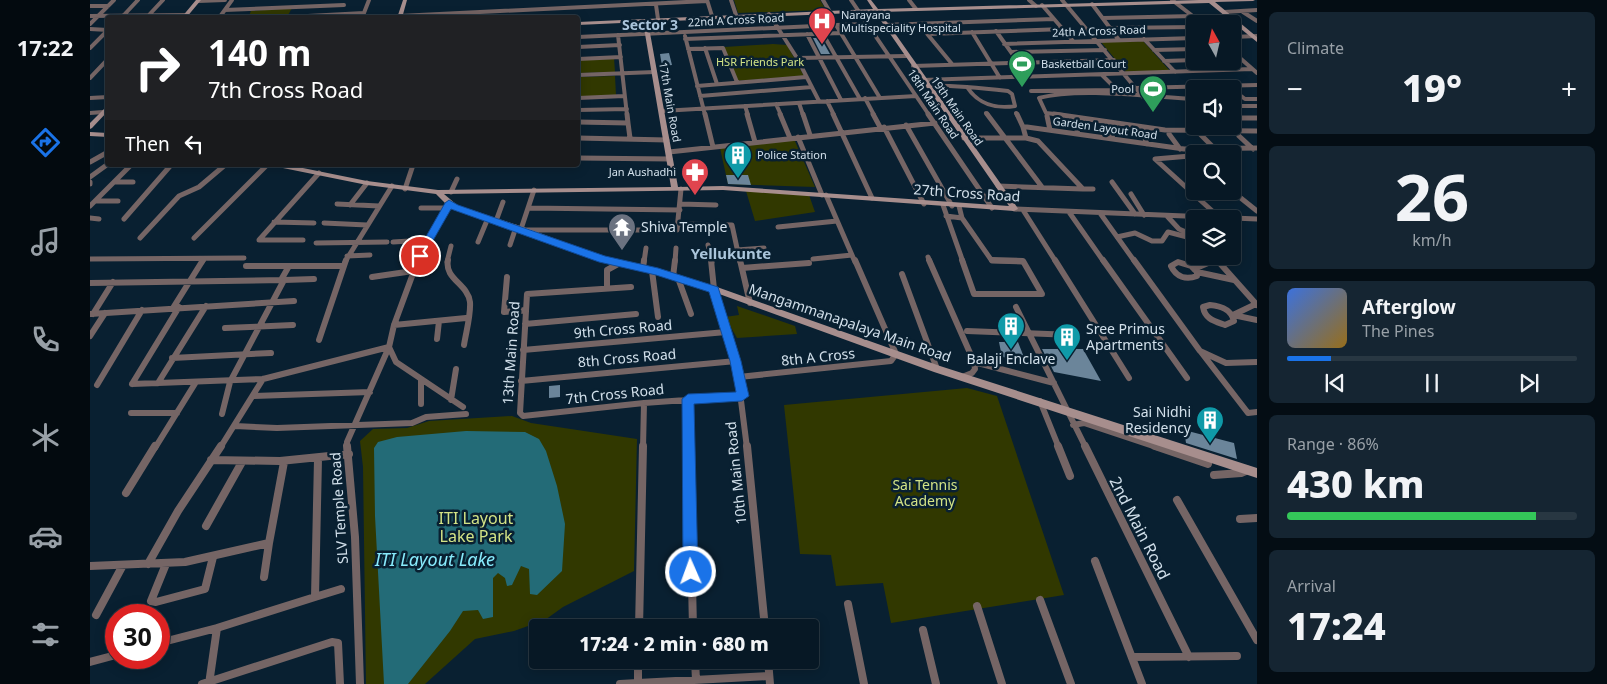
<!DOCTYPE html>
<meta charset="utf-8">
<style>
body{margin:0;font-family:"Noto Sans",sans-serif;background:#152532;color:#f1f3f6;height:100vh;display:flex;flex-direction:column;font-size:19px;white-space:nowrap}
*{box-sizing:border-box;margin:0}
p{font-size:16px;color:#98a0a7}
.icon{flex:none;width:28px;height:28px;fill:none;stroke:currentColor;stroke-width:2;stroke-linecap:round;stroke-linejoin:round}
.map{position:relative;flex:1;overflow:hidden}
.drawer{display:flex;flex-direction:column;gap:12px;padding:12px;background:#040d14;width:350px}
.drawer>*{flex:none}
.guide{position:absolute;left:15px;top:15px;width:475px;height:152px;border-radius:5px;box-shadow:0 2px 12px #0003,0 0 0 1px #283742;background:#202124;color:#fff;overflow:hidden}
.needle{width:32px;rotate:352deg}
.buttons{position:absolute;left:1096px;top:15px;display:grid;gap:10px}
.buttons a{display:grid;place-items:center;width:55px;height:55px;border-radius:5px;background:#071825;box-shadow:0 2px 12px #0003,0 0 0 1px #283742;font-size:25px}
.speed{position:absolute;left:15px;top:604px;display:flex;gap:10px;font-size:25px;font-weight:700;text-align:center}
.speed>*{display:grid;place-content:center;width:65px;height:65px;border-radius:50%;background:#071825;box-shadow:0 2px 12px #0003,0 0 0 1px #283742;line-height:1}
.speed .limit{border:8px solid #d22;background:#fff;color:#111}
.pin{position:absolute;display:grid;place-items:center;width:42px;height:42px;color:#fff;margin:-21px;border:2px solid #fff;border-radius:50%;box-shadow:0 1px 5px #0007}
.me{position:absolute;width:55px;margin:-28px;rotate:358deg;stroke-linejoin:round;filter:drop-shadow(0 0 4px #0008)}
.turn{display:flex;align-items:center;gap:18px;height:105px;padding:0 20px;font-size:22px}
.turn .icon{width:65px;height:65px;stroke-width:2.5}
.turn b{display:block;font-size:35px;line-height:42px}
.then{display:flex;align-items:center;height:48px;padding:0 20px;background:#0003;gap:10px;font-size:19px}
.big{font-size:38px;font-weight:800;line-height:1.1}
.drawer .tile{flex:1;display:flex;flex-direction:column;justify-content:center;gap:8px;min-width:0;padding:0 18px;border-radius:8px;background:#152532}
.drawer .dial{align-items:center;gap:0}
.dial b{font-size:65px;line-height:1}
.song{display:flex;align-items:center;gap:15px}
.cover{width:60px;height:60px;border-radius:8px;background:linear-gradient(135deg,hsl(220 70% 55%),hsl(40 70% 35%))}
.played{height:5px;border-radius:2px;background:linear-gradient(90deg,#1a73e8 15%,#283742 15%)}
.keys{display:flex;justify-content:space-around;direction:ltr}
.heat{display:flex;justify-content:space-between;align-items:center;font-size:28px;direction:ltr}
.charge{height:8px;border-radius:4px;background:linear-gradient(90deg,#34c759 86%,#283742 0)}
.trip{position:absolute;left:439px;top:619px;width:290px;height:50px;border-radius:5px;background:#071825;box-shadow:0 2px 12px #0003,0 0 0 1px #283742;font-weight:800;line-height:50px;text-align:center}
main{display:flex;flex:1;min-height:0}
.dock{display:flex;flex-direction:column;width:90px;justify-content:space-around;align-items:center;background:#030a0f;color:#98a0a7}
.dock .icon{width:35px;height:35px}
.dock .on{color:#1a73e8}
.dock b{font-size:22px;color:#f1f3f6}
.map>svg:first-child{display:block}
.green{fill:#313800}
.water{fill:#236b77}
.building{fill:#6b859a}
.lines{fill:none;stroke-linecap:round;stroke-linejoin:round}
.street-far3{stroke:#756565;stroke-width:4}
.street-far2{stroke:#756565;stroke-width:5}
.street-far1{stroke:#756565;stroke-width:6}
.street{stroke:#756565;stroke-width:8}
.secondary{fill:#a78e8d;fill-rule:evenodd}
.route{fill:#1a73e8;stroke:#114b97}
.labels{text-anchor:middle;stroke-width:5;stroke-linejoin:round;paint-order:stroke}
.far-poi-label{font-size:11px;fill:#d2e0eb;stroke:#092031;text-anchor:start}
.far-street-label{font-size:11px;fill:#d2e0eb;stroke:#092031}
.far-park-label{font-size:11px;fill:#d3e386;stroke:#092031}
.far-quarter-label{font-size:14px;font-weight:bold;fill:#aac5db;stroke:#092031}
.street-label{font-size:14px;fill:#d2e0eb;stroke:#092031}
.poi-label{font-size:14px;fill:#d2e0eb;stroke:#092031;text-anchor:start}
.park-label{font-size:14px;fill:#d3e386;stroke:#092031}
.neighbourhood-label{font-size:15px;font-weight:bold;fill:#aac5db;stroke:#092031}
.near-park-label{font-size:16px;fill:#d3e386;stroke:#092031}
.near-street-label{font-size:16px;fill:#d2e0eb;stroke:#092031}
.near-water-label{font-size:18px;font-style:italic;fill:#88ebfc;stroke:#092031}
</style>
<main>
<nav class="dock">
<b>17:22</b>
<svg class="icon on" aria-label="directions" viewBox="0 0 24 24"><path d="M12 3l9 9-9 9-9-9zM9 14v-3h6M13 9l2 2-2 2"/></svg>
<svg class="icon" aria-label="music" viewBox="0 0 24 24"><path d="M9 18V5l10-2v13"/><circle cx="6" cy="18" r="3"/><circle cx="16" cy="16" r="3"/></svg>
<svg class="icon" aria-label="phone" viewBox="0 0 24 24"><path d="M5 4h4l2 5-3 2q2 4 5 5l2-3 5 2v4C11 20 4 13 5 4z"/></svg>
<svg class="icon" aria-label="climate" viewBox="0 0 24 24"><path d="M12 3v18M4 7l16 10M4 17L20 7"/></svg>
<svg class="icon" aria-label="car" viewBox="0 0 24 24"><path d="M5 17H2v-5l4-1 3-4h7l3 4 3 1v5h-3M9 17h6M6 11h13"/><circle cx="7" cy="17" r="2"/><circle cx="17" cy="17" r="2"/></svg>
<svg class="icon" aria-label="filters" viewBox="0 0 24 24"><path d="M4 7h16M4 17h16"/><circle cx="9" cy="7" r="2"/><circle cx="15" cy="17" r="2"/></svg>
</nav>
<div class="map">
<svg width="1167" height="684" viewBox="0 0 1167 684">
<rect width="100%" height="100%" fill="#092031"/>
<path class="green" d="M644,0H730L736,10L648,13Z
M202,8L197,17L158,18L161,11Z
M1053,41L1080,71L1036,72L1011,42Z
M683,44L697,45L714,76L645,81L634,47Z
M524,58L525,72L488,73V60Z
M525,76L526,95L488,97V77Z
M704,139L725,187L638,184L630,148Z
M656,191L719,195L725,212L665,221Z
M647,306L705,326L707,334L647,338L635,317L649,315Z
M877,388L907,396L974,595L801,623L793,583L746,586L741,555L710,554L694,405Z
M422,416L441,423L547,439L544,571L473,607L455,620L424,631L385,639L335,684H276L273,467L270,441L283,429L317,428L339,421Z"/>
<path class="water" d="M376,431L435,432L449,439L456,451L467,486L475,524L472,571L447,595L440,594L439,569L431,566L422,585L417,586L415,578L408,573L403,578V617L393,619L388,610L373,611L360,631L318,684H294L285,516L284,448L288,442L307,437Z"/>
<path class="building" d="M723,38H731L740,54H731Z
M579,53L582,65L572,66L570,54Z
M636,175H658L661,185L638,184Z
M909,342H928L935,360L912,357Z
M952,349H993L1011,381L964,372Z
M470,385V397L459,398V386Z
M1094,430L1144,443L1147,459L1096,443Z"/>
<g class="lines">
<path class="street-far3" d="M617,0L622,16
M641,0L646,15
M733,0L740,12
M761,0L839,115
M819,0L826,9
M939,0L946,6
M972,0L1053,97
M1082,0L1113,24
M108,1L135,0
M1002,4L1029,40
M566,5L568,19
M952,5L983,41
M0,6H18
M135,10L254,5
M1134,12L1167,10
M1153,12L1167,21
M679,14L707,58L729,101
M0,16L95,15
M33,16L48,0
M58,16L73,0
M309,16L617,1
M199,17L274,13
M129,18L142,0
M272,18L279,0
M1013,18L1104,16
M0,24L24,0
M778,24L746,25L790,98
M829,24L862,64
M794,25L964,19
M1021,28L1105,27
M0,29L18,30
M906,31L938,76
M882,32L910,78
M717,34L751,100
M733,34L770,99
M839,34L974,29
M528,35L537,115
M595,36L615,115
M488,37L746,25
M1142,37L1167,36
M595,39L751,33
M1054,39L1085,72
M914,44L1105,38
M488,47L530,45
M0,48L18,30
M615,48L627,84
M598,49L633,48L647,82
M1064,50L1105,49
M1142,51L1167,73
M921,52L1015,50
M707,58L816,56
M488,59L531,57
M1074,61L1105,60
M823,66L1024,60
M488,75L565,72
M0,78L18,59
M833,80L1162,69
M607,86L716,77
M837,86C864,85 891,88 918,91L922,94L925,106C906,109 888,104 877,87
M1046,88L1167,85
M1142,89L1155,99H1167
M941,91L1027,90L1012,75
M610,96L722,87
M0,98L18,97
M488,98L534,96
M775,98L784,115
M737,101L744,115
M709,103L713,115
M686,104L691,115
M655,106L658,115
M1142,106H1167
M488,110L537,109
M572,111L826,96
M0,113L13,112
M896,113L898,115
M926,113L927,115
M973,115L956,113L949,98C989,87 1062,97 1105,99"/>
<path class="street-far2" d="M615,114L623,147
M657,114L665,142
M690,114L700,138
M713,114L720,135
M743,114L782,198
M783,114L790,127
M838,114L902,208
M897,114L952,187
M927,114L933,127
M964,114L1075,130L1167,131
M957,116L960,130
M1142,118H1167
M985,121L988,134
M488,122L538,123L537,114
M538,123L540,138
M816,125L862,206
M1019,125L1023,139
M794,127L834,204
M1052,130L1057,144
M1079,134L1090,149
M1111,135L1125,149
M1149,136L1163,149
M708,137L732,195
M488,138L577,140
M874,138H936L933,127H937L1094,149L1167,148
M579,152L845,123
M488,158L580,159
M1105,160L1100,156L1065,159L1130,218
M0,162L18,152
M0,177L18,164
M0,182V184
M24,182H43
M1022,182L1045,214
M908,186L993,189L948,141L936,138
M315,189L323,165
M993,189H1003
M1142,191L1167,211
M361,192L367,179
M1041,194L1054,215
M736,195L765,262
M5,201H28
M247,204L289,206
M590,204L626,205
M260,205L277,183
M853,205L873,262
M0,206L41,165
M869,206L872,218L902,261L933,262
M331,208H356
M439,208L590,210
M924,209L1167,219
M933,210L966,262
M979,212L1014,262
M1010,213L1045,262
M856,216L872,218
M1077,216L1089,229L1105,236
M0,218L9,219
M34,219L81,165
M406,221L413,202
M184,222L224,223
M234,223L277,225
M588,224L642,225L650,262
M688,227L747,221
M431,229L444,190
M433,230H587L591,189
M1027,237L1045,233L1062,241H1072L1078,232L1105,239
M50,238L89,196L109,187L135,165
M104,238L177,165
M213,240H169L229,173
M303,242L337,240
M388,242L398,218
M226,243L297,242
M420,245L426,227
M618,245L622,262
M647,250L674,248
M257,256L280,255
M1123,256L1128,262
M838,257L840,262
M0,259L154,258
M723,259L762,255
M112,262L114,259
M255,262L302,186
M327,262L359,203
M357,262L361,246
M554,262L556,248
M585,262L586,248
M1122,262L1126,260"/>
<path class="street-far1" d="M358,260C354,279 378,284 380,302C381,315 376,332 374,345
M621,260L624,289L646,361L657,448
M650,260L660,303
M839,260L884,362L885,369L882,373L872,377
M872,260L884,294H952L933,261L902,260
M965,260L1039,378
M1013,260L1097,378
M1044,260L1110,351L1136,363L1167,362
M1127,260L1167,305
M1088,262L1101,266L1107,272V276C1096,280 1086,277 1081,266Z
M156,266H199
M652,268L719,263
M553,269L554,260
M1104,269L1125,260
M562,271L568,317
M1107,272L1144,280
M812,274L847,369
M282,277L323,271
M417,277L414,312L436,310
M583,277L585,260
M588,278L601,314
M191,280L199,266H252
M194,280L224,279
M0,283L194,280L140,382L132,414
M541,287L437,294L430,413L433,416L554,403L652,396
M517,288V270L528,264
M1120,305C1131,306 1141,309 1144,321L1135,325C1124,321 1115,319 1113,307Z
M926,307L996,448
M83,308L113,260
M0,314L204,301
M3,314L23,282
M1143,315L1166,304
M1143,315L1167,320
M435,324L546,314
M304,325L376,318
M135,328L203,325
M877,331L983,335
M0,336L15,313
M347,339L349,321
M229,340L256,260
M433,350L636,332
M1111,352L1158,413L1167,412
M82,358L181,353
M884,362L964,383
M649,377L801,361L806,354L765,260
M331,379V404
M431,381L646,361
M68,383L116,306
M42,384L173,379L299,347L306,362L373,407
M42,384L89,307
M7,385L52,310
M164,396L280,392
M598,399L599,448
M361,400L366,369
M950,401L969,448
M41,413H87
M983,425L994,423L1069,448
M145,426L187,428L322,423L336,417L376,414
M65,448L106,382
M130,448L173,379
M257,448V442L299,347L304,325L328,260
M553,448L554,403"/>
<path class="street" d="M257,446L265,537L270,684
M599,446L603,628
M657,446L675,628
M968,446L980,476
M995,446L1099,657
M1065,446L1118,464
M121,460L190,461L259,454
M1124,475L1151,473L1158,470
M36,493L65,446
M1087,500L1167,640
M1150,519L1167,518
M116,526L152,462
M1005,561L1052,684
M58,564L88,511L131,446
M76,564L61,601L66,602L115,589L123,557
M0,566L95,562L179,543L194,462
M174,577L179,543
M225,597L251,589
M950,600L981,684
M758,604L774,684
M887,606L912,684
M6,615L33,565
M549,628L553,446
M833,630L846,684
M69,643L127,628
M1042,657L1147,656
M548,660V683L679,676
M605,660L606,680
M678,660L680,684
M0,662L26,655
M112,684L242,642L248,643L250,684
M119,684L127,628L225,597L228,459
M530,684L548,683"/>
<path class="secondary" d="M106,0H111L96,18H91Z
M313,0H317L312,18H307Z
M777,0H781L788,9L1109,0H1165L1163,1L1125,2L1167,37V42L1119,3L790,12L927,207L928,209L924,211L633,190L354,194L367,205L436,228L514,257L568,269L627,287L850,366L1167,468V478L844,372L621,291L567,275L509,261L430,232L361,209L346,194L277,185L188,167L185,165H198L277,181L348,190L581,187L553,22L488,25V22L783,9ZM785,12L919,206L633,186L588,187L558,22Z
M18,105V111L2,128L0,129V123Z
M0,132L18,133V137L0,136Z"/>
</g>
<path class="route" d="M359,200L368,205L515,256L568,268L628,287L651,361L659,396L652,401L604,404L608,572L606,577L601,579L596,577L593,572L592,399L598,394L646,392L640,361L619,292L566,275L509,262L361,209L333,258H326L325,256L355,203Z"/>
<defs>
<g id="hospital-pin" transform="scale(1.4375)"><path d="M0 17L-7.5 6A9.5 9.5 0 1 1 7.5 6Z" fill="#e0444e" stroke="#092031"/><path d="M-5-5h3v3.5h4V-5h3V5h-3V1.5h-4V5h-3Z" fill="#fff"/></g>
<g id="stadium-pin" transform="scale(1.4375)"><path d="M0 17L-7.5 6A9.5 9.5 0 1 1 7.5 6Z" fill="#2e9e5b" stroke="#092031"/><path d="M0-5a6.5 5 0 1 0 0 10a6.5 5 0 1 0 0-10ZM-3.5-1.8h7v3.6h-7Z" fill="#fff"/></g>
<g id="building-pin" transform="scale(1.4375)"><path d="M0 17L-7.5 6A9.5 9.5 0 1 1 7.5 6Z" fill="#0f9aa8" stroke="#092031"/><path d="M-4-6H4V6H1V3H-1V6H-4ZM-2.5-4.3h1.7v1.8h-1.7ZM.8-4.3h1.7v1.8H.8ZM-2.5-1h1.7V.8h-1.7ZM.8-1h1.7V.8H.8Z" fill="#fff"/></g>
<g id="pharmacy-pin" transform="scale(1.4375)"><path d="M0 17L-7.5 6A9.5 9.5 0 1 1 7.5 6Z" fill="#e0444e" stroke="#092031"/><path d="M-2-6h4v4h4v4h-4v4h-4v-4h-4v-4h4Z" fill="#fff"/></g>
<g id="temple-pin" transform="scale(1.4375)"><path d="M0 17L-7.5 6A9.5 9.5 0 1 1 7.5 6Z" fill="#6b7280" stroke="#092031"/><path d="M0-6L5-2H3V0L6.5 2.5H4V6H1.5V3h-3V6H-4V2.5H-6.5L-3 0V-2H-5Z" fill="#fff"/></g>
</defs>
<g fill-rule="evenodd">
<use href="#hospital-pin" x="732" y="21"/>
<use href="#stadium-pin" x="932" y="64"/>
<use href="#stadium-pin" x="1063" y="89"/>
<use href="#building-pin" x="648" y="155"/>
<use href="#pharmacy-pin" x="605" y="172"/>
<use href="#temple-pin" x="532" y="227"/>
<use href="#building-pin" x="921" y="326"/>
<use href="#building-pin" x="977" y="337"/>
<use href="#building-pin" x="1120" y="420"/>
</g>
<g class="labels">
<g class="far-poi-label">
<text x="751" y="19">Narayana<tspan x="751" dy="13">Multispeciality Hospital</tspan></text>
<text x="951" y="68">Basketball Court</text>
<text x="1044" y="93" text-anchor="end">Pool</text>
<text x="667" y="159">Police Station</text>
<text x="586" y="176" text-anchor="end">Jan Aushadhi</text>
</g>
<g class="far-street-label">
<text transform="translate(646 20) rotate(-3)" y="4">22nd A Cross Road</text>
<text transform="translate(1009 31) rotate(-2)" y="4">24th A Cross Road</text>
<text transform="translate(580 102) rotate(80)" y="4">17th Main Road</text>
<text transform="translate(843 104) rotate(56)" y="4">18th Main Road</text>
<text transform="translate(867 111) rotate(55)" y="4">19th Main Road</text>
<text transform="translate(1015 128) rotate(8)" y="4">Garden Layout Road</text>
</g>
<g class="far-park-label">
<text x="670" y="66">HSR Friends Park</text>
</g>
<g class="far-quarter-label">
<text x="560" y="30">Sector 3</text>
</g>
<g class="street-label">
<text transform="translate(877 193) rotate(4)" y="5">27th Cross Road</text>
<text transform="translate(760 323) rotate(19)" y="5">Mangammanapalaya Main Road</text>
<text transform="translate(533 329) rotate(-5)" y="5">9th Cross Road</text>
<text transform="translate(421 353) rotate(-86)" y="5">13th Main Road</text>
<text transform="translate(728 357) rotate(-6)" y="5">8th A Cross</text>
<text transform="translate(537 358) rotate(-5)" y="5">8th Cross Road</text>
<text transform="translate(525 394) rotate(-6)" y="5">7th Cross Road</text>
<text transform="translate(646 473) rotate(-96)" y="5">10th Main Road</text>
<text transform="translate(249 508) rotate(-94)" y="5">SLV Temple Road</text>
</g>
<g class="poi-label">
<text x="551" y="232">Shiva Temple</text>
<text x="996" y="334">Sree Primus<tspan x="996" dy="16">Apartments</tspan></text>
<text x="921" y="364" text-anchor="middle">Balaji Enclave</text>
<text x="1101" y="417" text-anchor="end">Sai Nidhi<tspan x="1101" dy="16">Residency</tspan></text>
</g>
<g class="park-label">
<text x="835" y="490">Sai Tennis<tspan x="835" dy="16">Academy</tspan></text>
</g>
<g class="neighbourhood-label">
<text x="641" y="259">Yellukunte</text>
</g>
<g class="near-park-label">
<text x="386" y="524">ITI Layout<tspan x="386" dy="18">Lake Park</tspan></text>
</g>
<g class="near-street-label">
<text transform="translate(1050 528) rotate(63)" y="6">2nd Main Road</text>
</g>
<g class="near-water-label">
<text x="345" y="566">ITI Layout Lake</text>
</g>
</g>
</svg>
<div class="buttons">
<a><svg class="needle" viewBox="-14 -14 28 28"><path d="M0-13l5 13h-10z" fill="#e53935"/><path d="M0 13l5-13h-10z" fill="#98a0a7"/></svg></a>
<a><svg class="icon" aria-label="sound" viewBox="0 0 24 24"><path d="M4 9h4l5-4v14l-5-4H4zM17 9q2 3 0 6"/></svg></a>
<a><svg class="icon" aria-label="search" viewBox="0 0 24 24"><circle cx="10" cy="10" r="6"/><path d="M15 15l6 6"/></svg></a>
<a><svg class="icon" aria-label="layers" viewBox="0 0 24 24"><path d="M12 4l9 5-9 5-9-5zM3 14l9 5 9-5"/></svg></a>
</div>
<div class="speed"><div class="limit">30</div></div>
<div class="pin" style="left:330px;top:256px;background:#d93025"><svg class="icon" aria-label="arrive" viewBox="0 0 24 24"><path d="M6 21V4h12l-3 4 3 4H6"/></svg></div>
<svg class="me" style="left:601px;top:572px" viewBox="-20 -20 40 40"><circle r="17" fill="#1a73e8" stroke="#fff" stroke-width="3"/><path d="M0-11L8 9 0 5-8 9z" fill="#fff"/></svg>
<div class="trip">17:24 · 2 min · 680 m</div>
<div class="guide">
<div class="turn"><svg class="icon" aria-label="right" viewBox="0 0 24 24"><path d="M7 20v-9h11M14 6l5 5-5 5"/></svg><div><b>140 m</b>7th Cross Road</div></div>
<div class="then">Then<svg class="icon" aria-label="left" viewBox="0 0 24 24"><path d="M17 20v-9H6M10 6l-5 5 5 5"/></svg></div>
</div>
</div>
<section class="drawer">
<div class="tile"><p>Climate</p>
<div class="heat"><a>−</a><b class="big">19°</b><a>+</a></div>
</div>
<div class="tile dial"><b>26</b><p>km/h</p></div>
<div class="tile">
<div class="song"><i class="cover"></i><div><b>Afterglow</b><p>The Pines</p></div></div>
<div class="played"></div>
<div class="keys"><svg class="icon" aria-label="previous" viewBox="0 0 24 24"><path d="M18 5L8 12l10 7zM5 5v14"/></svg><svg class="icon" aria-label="pause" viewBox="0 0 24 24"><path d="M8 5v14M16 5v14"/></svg><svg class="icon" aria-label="next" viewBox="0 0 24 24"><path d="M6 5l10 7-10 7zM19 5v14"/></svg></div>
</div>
<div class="tile"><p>Range · 86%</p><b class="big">430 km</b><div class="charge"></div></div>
<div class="tile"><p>Arrival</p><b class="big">17:24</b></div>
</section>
</main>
